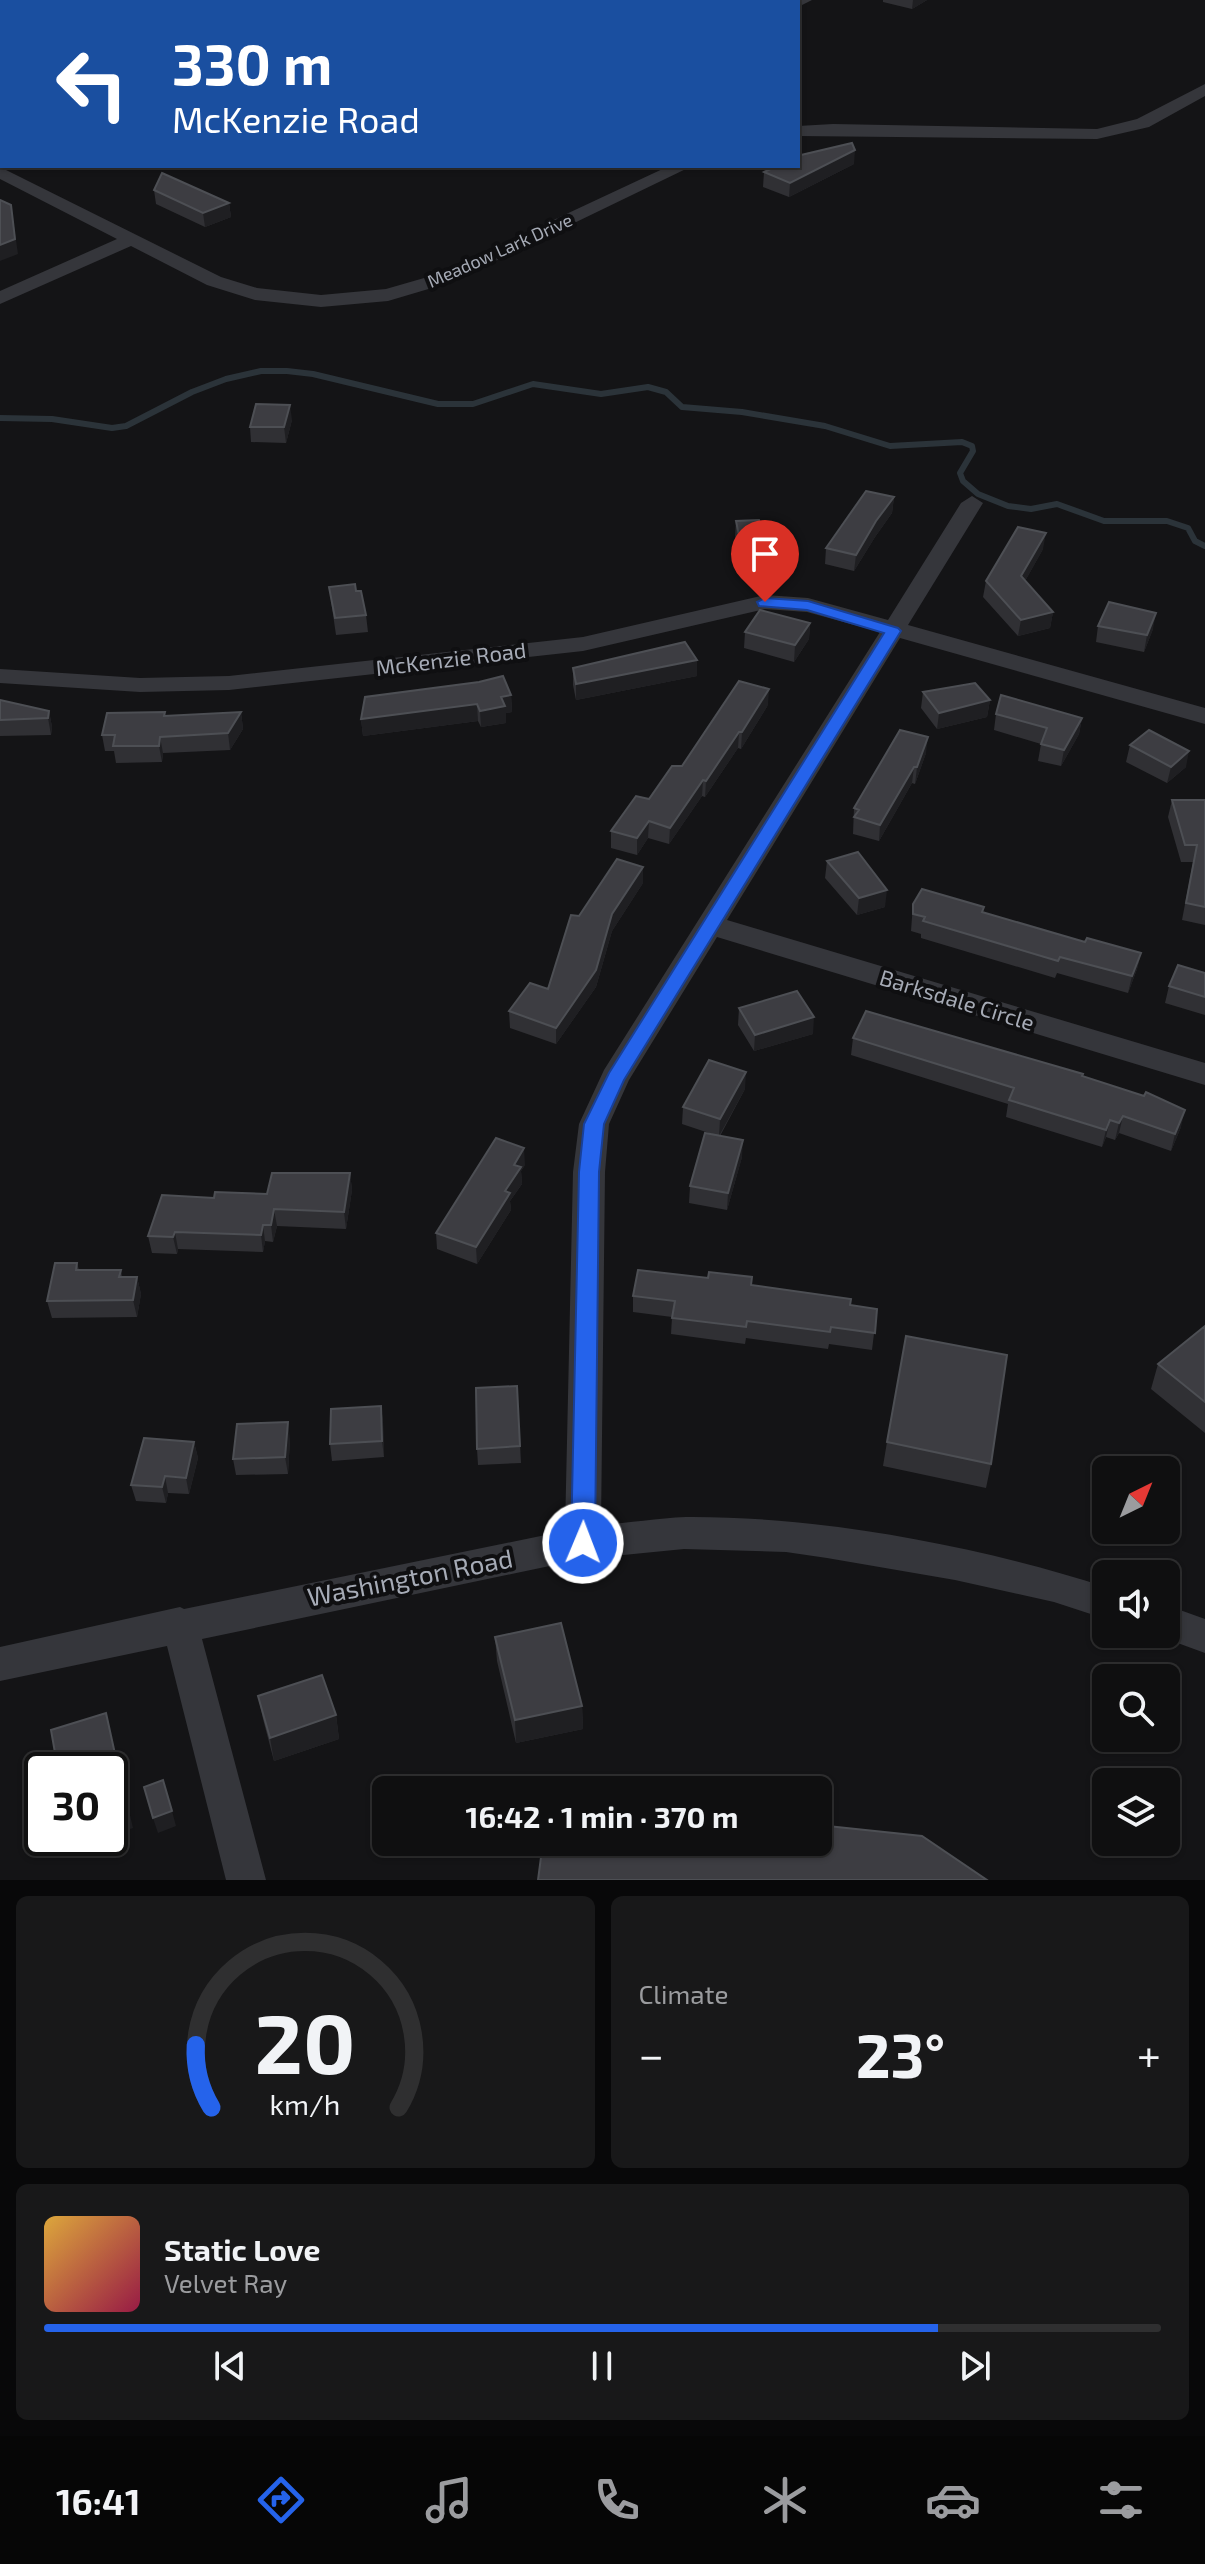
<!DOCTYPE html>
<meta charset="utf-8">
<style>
body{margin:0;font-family:"Exo 2",sans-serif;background:#181819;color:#f1f3f6;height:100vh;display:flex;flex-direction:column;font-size:30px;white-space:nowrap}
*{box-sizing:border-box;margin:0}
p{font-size:26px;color:#9b9c9f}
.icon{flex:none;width:44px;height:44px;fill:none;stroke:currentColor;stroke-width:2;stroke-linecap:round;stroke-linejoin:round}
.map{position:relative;height:1880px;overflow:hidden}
.sheet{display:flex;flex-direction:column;gap:16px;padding:16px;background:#080809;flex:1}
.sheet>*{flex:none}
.banner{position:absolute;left:0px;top:0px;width:800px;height:168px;box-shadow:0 2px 6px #0004,0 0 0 2px #2f2f30;background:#1a4fa0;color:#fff;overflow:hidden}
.needle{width:52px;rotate:43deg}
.fabs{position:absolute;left:1092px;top:1456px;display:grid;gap:16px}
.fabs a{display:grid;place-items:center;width:88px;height:88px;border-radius:12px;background:#0f0f10;box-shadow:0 2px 6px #0004,0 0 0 2px #2f2f30;font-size:40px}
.speed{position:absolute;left:24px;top:1752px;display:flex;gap:16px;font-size:40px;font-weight:700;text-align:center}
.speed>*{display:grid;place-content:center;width:104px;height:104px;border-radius:50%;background:#0f0f10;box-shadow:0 2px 6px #0004,0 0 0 2px #2f2f30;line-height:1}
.speed .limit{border:4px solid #111;border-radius:12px;background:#fff;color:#111}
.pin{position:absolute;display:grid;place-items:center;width:68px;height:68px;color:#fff;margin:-82px -34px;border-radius:50% 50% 50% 0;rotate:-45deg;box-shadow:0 0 8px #0007}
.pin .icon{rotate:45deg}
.me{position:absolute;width:88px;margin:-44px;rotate:1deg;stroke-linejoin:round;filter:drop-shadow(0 0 6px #0008)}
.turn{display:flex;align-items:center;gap:28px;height:168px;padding:0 40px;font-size:36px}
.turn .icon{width:104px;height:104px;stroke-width:2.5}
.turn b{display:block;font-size:56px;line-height:68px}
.big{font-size:60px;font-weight:700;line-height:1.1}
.sheet .card{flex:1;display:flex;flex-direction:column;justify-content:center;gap:12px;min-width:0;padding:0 28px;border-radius:12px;background:#181819}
.sheet .dial{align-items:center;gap:0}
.dial svg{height:208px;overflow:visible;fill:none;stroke:#2f2f30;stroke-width:7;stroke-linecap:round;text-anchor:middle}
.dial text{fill:#f1f3f6;stroke:none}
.song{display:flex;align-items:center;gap:24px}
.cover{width:96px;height:96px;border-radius:12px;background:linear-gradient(135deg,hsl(40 70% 55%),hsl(340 70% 35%))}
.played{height:8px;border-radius:4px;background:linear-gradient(90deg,#2563eb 80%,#2f2f30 80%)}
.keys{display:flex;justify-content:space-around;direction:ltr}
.heat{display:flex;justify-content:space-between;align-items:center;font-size:44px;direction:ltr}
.sheet .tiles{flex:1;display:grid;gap:16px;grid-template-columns:1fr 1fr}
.card:last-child{grid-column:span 2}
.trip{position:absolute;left:372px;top:1776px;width:460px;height:80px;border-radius:12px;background:#0f0f10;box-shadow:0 2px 6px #0004,0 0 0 2px #2f2f30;font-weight:700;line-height:80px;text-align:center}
.tab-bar{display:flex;height:128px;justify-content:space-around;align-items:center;background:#060606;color:#9b9c9f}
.tab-bar .icon{width:56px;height:56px}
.tab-bar .active{color:#2563eb}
.tab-bar b{font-size:36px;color:#f1f3f6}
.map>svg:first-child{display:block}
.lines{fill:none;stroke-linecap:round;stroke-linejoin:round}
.stream{stroke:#2b3339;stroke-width:6}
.minor{fill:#35363b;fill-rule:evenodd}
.wall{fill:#303034}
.shaded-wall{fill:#1f1f22}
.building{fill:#3d3d42;stroke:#4d4f54;stroke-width:2}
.route{fill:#2563eb;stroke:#184099;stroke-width:2}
.labels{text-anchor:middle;stroke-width:8;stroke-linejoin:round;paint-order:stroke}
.far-street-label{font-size:18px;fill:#a6abb6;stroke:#0f0f11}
.street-label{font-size:22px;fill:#a6abb6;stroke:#0f0f11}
.near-street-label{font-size:26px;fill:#a6abb6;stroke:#0f0f11}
</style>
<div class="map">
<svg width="1205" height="1880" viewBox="0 0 1205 1880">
<rect width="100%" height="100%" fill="#141416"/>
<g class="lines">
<path class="stream" d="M0,418L52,419L112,428L126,426L192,392L226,379L261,371H287L313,374L438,404H473L533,384L601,394L648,387L666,392L682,407L742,412L825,426L890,446L962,442L972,446L973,451L960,473L963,481L978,494L1008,506L1031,509L1057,504L1104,521H1167L1188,528L1195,541L1205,546"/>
<path class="minor" d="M101,0H119L121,2H103Z
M792,0H812L798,7V2H790Z
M1205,84V96L1149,127L1097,139L798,136V126L833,124L1097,129L1137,119Z
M669,166H692L452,282L388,301L321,307L255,300L207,285L131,246L0,304V291L117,239L0,179V167L221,277L257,288L321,295L386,289L438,274Z
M972,496L983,503L908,625L1205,708V724L900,638L727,920L1205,1063V1085L717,937L629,1080L609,1124L605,1172L601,1525C629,1523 658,1518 686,1517C820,1516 979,1546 1106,1587V1619L1054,1602L955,1580L827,1558L786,1552L684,1549L583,1559L202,1639L266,1880H226L167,1646L0,1681V1647L180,1607L184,1609L565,1531L573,1172L579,1124L604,1070L880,632L807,612L765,609L583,651L229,690L140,692L0,683V669L140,678L229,676L583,637L765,595L808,598L888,620L961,503Z
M1166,1605L1205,1619V1653L1153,1634H1166Z"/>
</g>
<path class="wall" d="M0,0H67L72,2H4Z
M224,0H297L301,2H224Z
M883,0H927L912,9L883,2Z
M0,91L2,92V130L0,129Z
M854,164L789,197L763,187L764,172Z
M154,190L229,203L231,217L205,227L156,204Z
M292,420L286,443L251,442L250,427Z
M894,497L892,513L875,537L854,571L825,564L826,548Z
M736,521L765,544L764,560L740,561L735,537Z
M1043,549L1025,581L1053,612L1050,628L1018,636L983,597L986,581Z
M329,587L356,591L366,615L368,632L336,635Z
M810,623L809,639L794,662L744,648L745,632Z
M1098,626L1153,629L1144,652L1096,642Z
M697,660V676L576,700L573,685V668Z
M923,692L990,700L987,717L937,729L921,708Z
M511,695L512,712L506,713V723L481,727L478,721L363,736L361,719Z
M0,700L49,711L52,727L51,735L0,736Z
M768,705L741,749L738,748L705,797L702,796L669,844L648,838L637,855L611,848V831L649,799L682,766Z
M241,712L243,729L230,750L163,753L162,762L116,763L114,751H105L102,735L165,716Z
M996,714L1082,718L1079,734L1061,766L1038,761L1041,744L994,730Z
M1130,745L1186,767L1167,783L1126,762Z
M926,753L915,784L912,783L879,841L853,834L854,808Z
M1172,800H1205V925L1182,920L1193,862H1181L1168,817Z
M827,861L885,907L857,915L825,878Z
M643,883L612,931L596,987L556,1044L510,1028L509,1011L548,989L579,916Z
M913,904L984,907L983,913L1085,942L1141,953L1137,969L1128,993L1057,973L1055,978L921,938V934L911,931Z
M1205,973V1015L1165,1003L1169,986Z
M739,1008L813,1034L754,1051L738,1025Z
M853,1038L1082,1076L1181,1127L1171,1151L1119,1133L1115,1140L1106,1137L1102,1147L1006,1117L1008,1104L851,1055Z
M745,1089L720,1136L742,1157L727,1210L689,1203L690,1186L715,1135L682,1124L683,1107Z
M525,1165L521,1171L522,1184L510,1201L511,1210L477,1264L437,1249L436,1233Z
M350,1173L352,1190L346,1229L277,1226L273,1242L265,1241L263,1252L178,1249L177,1254L152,1253L148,1236L214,1198L267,1194Z
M77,1263L79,1270H121L122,1277H137L141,1294L137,1317L52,1318L47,1301Z
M752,1285L851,1305L877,1309L872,1350L829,1344L828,1349L746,1338L745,1344L671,1334L672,1317L633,1312V1296Z
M1205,1326V1433L1151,1389L1158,1364Z
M517,1386L521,1463L478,1465L477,1449Z
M381,1406L383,1422L384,1457L332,1461L330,1444Z
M290,1439L288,1474L236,1475L233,1459Z
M194,1442L198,1458L189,1494L168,1493L166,1503L136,1501L131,1485Z
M887,1442L991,1464L986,1488L883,1466Z
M495,1637L582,1706L583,1729L516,1743L497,1661Z
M258,1696L336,1715L339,1739L274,1761L263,1719Z"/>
<path class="shaded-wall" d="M913,0H927L912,9Z
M855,150L854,164L789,197L790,183Z
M229,203L231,217L205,227L203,213Z
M11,205L18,254L0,261V245Z
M290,405L292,420L286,443L284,427Z
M894,497L892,513L875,537L854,571L856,555L876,521Z
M1046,533L1043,549L1019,592L1021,576Z
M1053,612L1050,628L1018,636L1021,620Z
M1156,613L1153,629L1144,652L1147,635Z
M810,623L809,639L794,662L795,645Z
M697,660V676L576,700V684Z
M769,689L768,705L741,749L742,732Z
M511,695L512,712L506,713V723L481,727L480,711L501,697Z
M990,700L987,717L937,729L939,713Z
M477,704L478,721L363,736L361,719Z
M49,711L52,727L51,735L48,718Z
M241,712L243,729L230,750L228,733Z
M1082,718L1079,734L1061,766L1064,750Z
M739,732L738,748L705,797L706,781Z
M160,737L163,753L162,762L159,746Z
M928,737L926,753L915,784L917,767Z
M1189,751L1186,767L1167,783L1171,767Z
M914,767L912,783L879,841L880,825Z
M703,780L702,796L669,844L670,828Z
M649,821L648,838L637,855V838Z
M643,867V883L612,931L596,987L556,1044V1028L612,914Z
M887,890L885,907L857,915L859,898Z
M1141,953L1137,969L1128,993L1132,976Z
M814,1017L813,1034L754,1051L755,1035Z
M746,1072L745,1089L719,1136L720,1119Z
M1185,1110L1181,1127L1171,1151L1175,1134Z
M1123,1116L1119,1133L1115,1140L1119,1123Z
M1110,1120L1106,1137L1102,1147L1106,1130Z
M743,1140L742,1157L727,1210L728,1193Z
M524,1148L525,1165L521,1171L522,1184L510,1201L511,1210L477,1264L476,1247L505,1191L514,1165Z
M350,1173L352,1190L346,1229L344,1212Z
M274,1209L277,1226L273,1242L271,1225Z
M263,1225L265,1241L263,1252L261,1235Z
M175,1232L178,1249L177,1254L173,1237Z
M137,1277L141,1294L137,1317L133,1300Z
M381,1406L383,1422L384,1457L382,1441Z
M288,1422L290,1439L288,1474L285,1457Z
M194,1442L198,1458L189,1494L186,1478Z
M165,1476L168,1493L166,1503L162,1487Z
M582,1706L583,1729L516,1743L515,1720Z
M106,1713L133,1828L110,1836V1819Z
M336,1715L339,1739L274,1761L270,1738Z
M172,1811L176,1826L158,1833L153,1818Z
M73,1838H104L76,1848Z"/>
<path class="building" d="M22,0H67L72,2H26Z
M237,0H297L301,2H241Z
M0,91L2,92V117L0,116Z
M852,143L855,150L790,183L764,172L777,166H798V156L801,155Z
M162,173L229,203L203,213L154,190Z
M0,200L11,205L15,239L0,245Z
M256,404L290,405L284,427H250Z
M866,491L894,497L876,521L856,555L826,548Z
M759,520L765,544L741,545L736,521Z
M1018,527L1046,533L1021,576L1053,612L1021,620L986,581Z
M355,584L356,591H361L366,615L335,618L329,587Z
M1109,602L1156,613L1147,635L1098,626Z
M760,610L810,623L795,645L745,632Z
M685,642L697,660L576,684L573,668Z
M503,676L511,695L501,697L505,706L480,711L477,704L361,719L365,697L479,682Z
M739,681L769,689L742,732H739L706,781L703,780L670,828L649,821L637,838L611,831L636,796L649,799L672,766H682Z
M975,683L990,700L939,713L923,692Z
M1001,695L1082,718L1064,750L1041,744L1047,728L996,714Z
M0,700L49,711L48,718L0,720Z
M165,712L164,716L241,712L228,733L160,737L159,746H113L115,735H102L107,713Z
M900,730L928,737L917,767H914L880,825L854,817L859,810L854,808Z
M1149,730L1189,751L1171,767L1130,745Z
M1172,800H1205V907L1186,903L1197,845H1185Z
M858,852L887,890L859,898L827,861Z
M617,859L643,867L612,914L596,970L563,1018L556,1028L509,1011L530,983L548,989L571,915L579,916Z
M922,889L984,907L982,912L1085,942L1087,938L1141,953L1132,976L1060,957L1058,961L923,921L925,917L913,914V904Z
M1178,965L1205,973V997L1169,986Z
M797,991L814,1017L755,1035L739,1008Z
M866,1011L1083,1074L1082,1076L1144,1096L1146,1092L1185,1110L1175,1134L1123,1116L1119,1123L1110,1120L1106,1130L1009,1100L1014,1088L853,1038Z
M709,1060L746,1072L720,1119L683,1107Z
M705,1133L743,1140L728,1193L690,1186Z
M496,1138L524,1148L514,1165L521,1167L505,1191L510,1193L476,1247L436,1233Z
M272,1173H350L344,1212L274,1209L271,1225H263L261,1235L175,1232L173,1237L148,1236L162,1195L214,1198L215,1192L267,1194Z
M55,1263H77L76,1270H121L119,1277H137L133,1300L47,1301Z
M638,1270L708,1278L709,1272L752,1277L751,1285L851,1299L850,1305L877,1309L875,1333L831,1327L830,1332L747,1321L746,1327L672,1318L675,1301L633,1296Z
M1205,1326V1402L1158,1364Z
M906,1336L1007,1355L991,1464L887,1442Z
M517,1386L520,1446L477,1449L476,1388Z
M381,1406L382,1441L330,1444L331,1409Z
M288,1422L285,1457L233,1459L237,1424Z
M144,1438L194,1442L186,1478L165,1476L162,1487L131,1485Z
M561,1623L582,1706L515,1720L495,1637Z
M322,1675L336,1715L270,1738L258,1696Z
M106,1713L128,1813L110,1819V1770H58L51,1730Z
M163,1780L172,1811L153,1818L144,1787Z
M818,1825L922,1836L987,1880H538L543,1842H818Z"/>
<path class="route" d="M765,598L808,601L898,628L901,631L624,1080L604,1124L599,1172L595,1543L591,1550L583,1553L575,1550L571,1543L579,1172L584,1124L609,1073L884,633L807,610L759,606L757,602Z"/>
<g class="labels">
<g class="far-street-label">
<text transform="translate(500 251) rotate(-24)" y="6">Meadow Lark Drive</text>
</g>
<g class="street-label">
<text transform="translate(451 659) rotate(-7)" y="8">McKenzie Road</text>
<text transform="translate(957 1000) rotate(17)" y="8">Barksdale Circle</text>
</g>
<g class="near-street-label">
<text transform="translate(410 1578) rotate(-11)" y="9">Washington Road</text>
</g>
</g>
</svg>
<div class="fabs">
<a><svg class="needle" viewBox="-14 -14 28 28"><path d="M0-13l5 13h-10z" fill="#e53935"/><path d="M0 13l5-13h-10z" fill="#9b9c9f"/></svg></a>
<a><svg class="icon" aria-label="sound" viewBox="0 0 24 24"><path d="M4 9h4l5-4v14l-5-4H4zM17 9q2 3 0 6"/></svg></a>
<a><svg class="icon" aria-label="search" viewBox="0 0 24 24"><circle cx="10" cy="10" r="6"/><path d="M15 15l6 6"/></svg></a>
<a><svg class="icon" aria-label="layers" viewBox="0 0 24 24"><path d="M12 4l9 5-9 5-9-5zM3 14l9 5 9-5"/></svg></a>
</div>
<div class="speed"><div class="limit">30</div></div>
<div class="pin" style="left:765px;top:602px;background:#d93025"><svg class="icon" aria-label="arrive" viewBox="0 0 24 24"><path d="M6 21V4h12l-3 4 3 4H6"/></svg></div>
<svg class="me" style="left:583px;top:1543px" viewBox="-20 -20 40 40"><circle r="17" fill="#2563eb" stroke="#fff" stroke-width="3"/><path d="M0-11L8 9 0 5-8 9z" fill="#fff"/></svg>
<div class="trip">16:42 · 1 min · 370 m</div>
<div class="banner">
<div class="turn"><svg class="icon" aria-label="left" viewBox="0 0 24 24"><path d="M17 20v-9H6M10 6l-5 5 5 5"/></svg><div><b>330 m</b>McKenzie Road</div></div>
</div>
</div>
<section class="sheet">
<div class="tiles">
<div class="card dial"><svg viewBox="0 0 100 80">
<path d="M14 69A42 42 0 1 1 86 69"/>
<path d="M14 69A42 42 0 0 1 8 45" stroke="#2563eb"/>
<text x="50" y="56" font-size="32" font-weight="700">20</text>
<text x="50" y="72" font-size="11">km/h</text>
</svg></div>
<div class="card"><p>Climate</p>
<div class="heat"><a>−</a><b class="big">23°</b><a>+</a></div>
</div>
<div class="card">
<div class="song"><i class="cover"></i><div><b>Static Love</b><p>Velvet Ray</p></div></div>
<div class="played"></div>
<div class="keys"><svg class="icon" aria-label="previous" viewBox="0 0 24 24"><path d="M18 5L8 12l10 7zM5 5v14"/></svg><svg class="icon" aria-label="pause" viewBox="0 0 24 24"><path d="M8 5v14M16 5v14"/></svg><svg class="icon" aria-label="next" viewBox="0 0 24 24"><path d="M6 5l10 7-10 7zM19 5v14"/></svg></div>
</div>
</div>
</section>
<nav class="tab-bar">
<b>16:41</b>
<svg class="icon active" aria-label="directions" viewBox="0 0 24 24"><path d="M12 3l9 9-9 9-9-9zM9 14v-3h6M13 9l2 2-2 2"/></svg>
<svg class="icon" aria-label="music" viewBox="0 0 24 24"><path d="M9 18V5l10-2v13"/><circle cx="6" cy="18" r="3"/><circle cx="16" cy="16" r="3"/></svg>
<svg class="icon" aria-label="phone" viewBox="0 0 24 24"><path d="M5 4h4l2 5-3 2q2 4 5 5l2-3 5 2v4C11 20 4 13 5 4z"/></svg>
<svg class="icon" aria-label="climate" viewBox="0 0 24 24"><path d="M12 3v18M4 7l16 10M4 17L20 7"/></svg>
<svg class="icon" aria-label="car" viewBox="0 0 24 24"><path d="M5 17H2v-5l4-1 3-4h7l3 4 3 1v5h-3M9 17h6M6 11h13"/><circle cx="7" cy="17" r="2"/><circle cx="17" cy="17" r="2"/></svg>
<svg class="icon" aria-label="filters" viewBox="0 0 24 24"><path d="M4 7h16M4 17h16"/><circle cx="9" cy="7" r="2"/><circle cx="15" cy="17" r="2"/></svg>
</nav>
